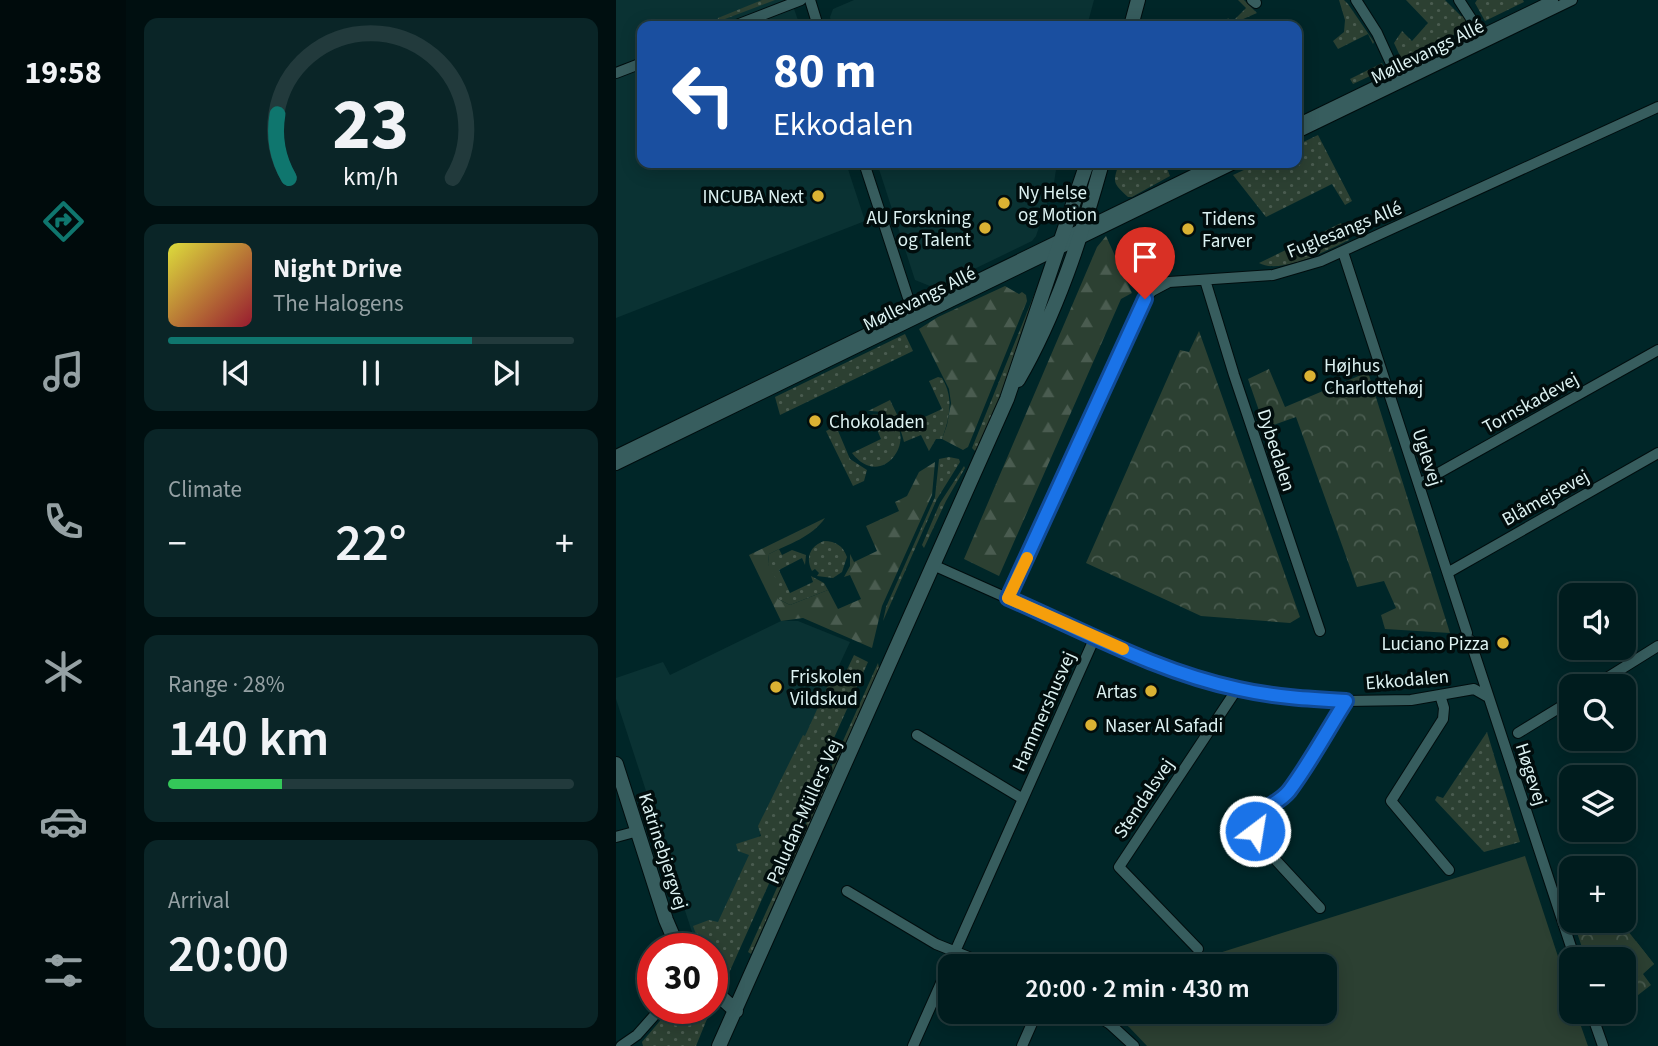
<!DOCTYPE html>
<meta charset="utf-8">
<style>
body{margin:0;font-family:"Source Sans 3",sans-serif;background:#0a2527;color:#f1f3f6;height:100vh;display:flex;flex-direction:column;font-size:26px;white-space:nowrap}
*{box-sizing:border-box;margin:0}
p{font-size:23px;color:#95a1a4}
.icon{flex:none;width:38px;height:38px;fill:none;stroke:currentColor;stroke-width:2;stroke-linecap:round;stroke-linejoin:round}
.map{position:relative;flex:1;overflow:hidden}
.sheet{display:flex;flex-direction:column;gap:18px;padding:18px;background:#000f10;width:490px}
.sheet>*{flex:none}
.guide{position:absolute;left:21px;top:21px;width:665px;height:147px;border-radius:14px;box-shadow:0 4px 18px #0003,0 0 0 2px #223a3c;background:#1a4fa0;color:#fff;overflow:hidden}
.buttons{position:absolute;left:943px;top:583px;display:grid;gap:14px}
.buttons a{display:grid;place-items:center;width:77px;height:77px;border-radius:14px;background:#001c1e;box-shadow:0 4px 18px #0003,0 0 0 2px #223a3c;font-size:35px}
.speed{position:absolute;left:21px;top:933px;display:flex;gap:14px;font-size:35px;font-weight:700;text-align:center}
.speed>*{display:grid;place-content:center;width:91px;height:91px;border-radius:50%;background:#001c1e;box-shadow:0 4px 18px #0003,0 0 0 2px #223a3c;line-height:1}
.speed .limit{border:10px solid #d22;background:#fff;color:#111}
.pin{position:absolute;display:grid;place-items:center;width:60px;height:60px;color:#fff;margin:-72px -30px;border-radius:50% 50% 50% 0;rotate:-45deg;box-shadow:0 0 7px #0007}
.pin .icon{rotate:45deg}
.me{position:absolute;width:77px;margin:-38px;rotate:31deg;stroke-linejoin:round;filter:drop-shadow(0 0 5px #0008)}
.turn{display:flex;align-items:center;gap:24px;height:147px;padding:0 21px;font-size:32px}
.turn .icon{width:91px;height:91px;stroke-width:2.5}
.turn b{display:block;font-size:49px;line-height:60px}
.big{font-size:52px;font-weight:600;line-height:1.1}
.sheet .widget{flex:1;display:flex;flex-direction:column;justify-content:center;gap:10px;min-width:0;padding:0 24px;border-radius:14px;background:#0a2527}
.sheet .dial{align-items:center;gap:0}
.dial svg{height:182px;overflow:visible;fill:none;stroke:#223a3c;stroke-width:7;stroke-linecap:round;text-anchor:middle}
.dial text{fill:#f1f3f6;stroke:none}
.song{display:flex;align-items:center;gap:21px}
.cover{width:84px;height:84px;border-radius:10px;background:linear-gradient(135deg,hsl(60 70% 55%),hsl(350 70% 35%))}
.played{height:7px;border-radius:4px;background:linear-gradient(90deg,#0f766e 75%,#223a3c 75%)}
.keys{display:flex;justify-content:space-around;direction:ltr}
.heat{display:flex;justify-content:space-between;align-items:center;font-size:38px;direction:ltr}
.charge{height:10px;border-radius:5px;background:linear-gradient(90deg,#34c759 28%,#223a3c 0)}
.trip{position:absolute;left:322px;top:954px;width:399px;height:70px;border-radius:14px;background:#001c1e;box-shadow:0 4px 18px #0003,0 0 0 2px #223a3c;font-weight:600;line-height:70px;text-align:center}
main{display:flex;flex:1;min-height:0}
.tabs{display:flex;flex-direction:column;width:126px;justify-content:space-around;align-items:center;background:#000b0c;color:#95a1a4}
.tabs .icon{width:49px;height:49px}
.tabs .current{color:#0f766e}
.tabs b{font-size:32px;color:#f1f3f6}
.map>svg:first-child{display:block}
.built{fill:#0a3233}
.grass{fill:url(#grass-dots)}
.forest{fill:url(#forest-firs)}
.park{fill:url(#park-crowns)}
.garden{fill:#2c4032}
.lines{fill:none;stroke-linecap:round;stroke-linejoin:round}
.street-casing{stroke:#000d0e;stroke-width:12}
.secondary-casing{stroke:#000d0e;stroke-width:16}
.street{stroke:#375d5e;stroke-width:10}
.secondary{stroke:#375d5e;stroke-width:14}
.route-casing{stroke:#114b97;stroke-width:18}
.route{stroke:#1a73e8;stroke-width:12}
.slow{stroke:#f59e0b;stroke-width:12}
.poi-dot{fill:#dbb233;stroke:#010d0d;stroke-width:2.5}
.labels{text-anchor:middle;stroke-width:7;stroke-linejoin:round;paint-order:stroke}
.street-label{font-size:19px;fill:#ddf2f2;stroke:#010d0d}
.poi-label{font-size:19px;fill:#ddf2f2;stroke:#010d0d;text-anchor:start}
</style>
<main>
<nav class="tabs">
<b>19:58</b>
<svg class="icon current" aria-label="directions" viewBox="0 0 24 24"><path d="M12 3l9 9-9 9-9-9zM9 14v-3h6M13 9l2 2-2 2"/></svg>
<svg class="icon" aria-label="music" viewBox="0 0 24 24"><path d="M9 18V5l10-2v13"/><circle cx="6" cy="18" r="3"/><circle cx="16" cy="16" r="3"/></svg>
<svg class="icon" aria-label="phone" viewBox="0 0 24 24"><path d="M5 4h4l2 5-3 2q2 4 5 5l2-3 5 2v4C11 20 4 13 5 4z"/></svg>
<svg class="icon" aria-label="climate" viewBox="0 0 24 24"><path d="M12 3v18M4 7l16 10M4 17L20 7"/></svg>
<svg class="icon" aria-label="car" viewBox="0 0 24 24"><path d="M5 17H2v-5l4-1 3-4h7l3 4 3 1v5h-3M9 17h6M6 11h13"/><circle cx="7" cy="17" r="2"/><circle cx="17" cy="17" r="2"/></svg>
<svg class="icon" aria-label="filters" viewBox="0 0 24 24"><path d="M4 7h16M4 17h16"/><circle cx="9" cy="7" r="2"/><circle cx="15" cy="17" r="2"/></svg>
</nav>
<section class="sheet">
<div class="widget dial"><svg viewBox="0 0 100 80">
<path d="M14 69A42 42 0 1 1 86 69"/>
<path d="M14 69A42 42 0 0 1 9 41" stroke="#0f766e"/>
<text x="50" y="56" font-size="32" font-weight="700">23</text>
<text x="50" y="72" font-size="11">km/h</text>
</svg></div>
<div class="widget">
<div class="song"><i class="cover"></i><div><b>Night Drive</b><p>The Halogens</p></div></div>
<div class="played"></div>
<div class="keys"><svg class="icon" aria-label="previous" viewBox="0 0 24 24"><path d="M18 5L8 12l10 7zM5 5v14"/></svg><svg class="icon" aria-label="pause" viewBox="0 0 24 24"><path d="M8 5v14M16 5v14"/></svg><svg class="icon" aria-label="next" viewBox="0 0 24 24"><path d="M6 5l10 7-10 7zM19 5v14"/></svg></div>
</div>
<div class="widget"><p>Climate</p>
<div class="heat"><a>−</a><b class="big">22°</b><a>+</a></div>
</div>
<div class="widget"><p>Range · 28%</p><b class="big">140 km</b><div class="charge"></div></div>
<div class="widget"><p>Arrival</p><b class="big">20:00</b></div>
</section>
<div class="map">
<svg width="1042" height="1046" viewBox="0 0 1042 1046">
<defs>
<pattern id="grass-dots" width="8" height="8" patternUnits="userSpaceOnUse" patternTransform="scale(1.75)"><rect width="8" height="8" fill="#2c4032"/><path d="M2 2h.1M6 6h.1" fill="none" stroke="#4a5c50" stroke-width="1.8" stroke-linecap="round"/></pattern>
<pattern id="forest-firs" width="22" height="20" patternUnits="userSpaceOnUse" patternTransform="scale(1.75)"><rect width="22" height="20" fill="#2c4032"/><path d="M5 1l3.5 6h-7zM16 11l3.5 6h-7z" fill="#4a5c50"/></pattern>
<pattern id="park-crowns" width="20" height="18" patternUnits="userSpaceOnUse" patternTransform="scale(1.75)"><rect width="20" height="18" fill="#2c4032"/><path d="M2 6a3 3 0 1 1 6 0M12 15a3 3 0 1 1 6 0" fill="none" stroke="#4a5c50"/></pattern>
</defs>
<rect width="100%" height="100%" fill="#002628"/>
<path class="built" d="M0,0H175L184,26H26V163H230L249,221L0,318Z
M238,0H478L471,26H216L214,17L217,9Z
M261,163H441L438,183L420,236L416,241L319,288L299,280Z
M165,621H182L234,642L92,946H83L76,932L0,699V678L47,662L54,675Z"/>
<path class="grass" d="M146,0H159L101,22L102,18Z
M622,0H628L641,13L625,20L627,26H613L609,23L612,18L616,22L630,8Z
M723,0H728L732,4L758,42L757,44L752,34L722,49L717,41L728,32L729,20Z
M790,0H829L845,16H849L854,27L786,60L778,43L786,31L796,41L812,23Z
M861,0H907L908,2L869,21L859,3Z
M766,63L769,69L737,84L734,79Z
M702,135L736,201L729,205L716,184L650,217L617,175L643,163H681V145Z
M503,163C514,163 527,164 537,166L538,163H549L554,176L516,197H512C496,182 497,183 503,163Z
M725,223L733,240C712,250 664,275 643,263Z
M420,290C420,314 374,429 359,451L356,448Z
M289,334L297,351L164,415L159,397Z
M322,377L326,378C338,398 334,417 326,439H320L313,451L305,435L288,442C284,422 274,410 252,411L274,400L287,427L326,409L313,381Z
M258,414C313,419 271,498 236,453L265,439L262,432L264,425L261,422H257L254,416Z
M220,426L234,459L251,470L248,481L237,486L210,431Z
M333,457L343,459L344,462L321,499L267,621L270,607L319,497L323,459Z
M348,466L349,468L330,501L308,548L306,545L324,503Z
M208,541C220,541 227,546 231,557L226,572L217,578L201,576L203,573L199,569L196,571C189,558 194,546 208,541Z
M163,549L166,555L176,550L190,555L189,565L186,558L163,570L174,593L197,582L195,576L208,583L212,590L174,605L162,599L152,564L153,554Z
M238,655L252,662L113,973L109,975L96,963V948H85L77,926L93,920L102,922L133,855L122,851L120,844L145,836L142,826L187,735L189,736L217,674L227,678Z
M262,663L263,668L258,681L135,954L132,952Z
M871,732L904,842L868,852L819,800L821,796L827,798Z
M55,1008H87L93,1014L80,1046H27L26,1042Z"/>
<path class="forest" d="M490,236L516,293L505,299L383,576L348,559L481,247Z
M389,286L403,294L406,292L410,295L411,301L352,447L347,450L326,439L331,425L335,403L333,389L303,329L322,317Z
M319,462L316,495L266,606L256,648L187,618L165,621L133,555L209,518C196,537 173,544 153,554L152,564L161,581L162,599L174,605L212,590L222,609L245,599L234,575L228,577L234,566V554L238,562L261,551L250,526L283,511L279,502L291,496L303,472Z"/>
<path class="park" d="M583,331L684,617L674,623L585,616L470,563L564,350L573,352Z
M653,369L669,407L752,372L834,633L769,629L765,615L780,608L768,581L741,587L680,417L649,428L632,379Z
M955,870V915L944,880Z
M957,921H1004L1038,964L1027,974L1035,985L1008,1006V959H970Z"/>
<path class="garden" d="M909,856L955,996L956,1012H960L972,1046H531L513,1027L492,1012H709V966H562Z
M1020,941L1038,964L1015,983L1008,973V959H998Z"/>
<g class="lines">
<g class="street-casing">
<path id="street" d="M194,0L202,26
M636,0L640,3
M740,0L761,33L783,81
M843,0L865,34
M118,26L185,0
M0,73L26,63
M681,124L937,0
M681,133L956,0
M248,163L296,310
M727,252L851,633
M589,280L618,375L704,631
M0,455L601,163
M0,465L620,163
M803,484L1042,350
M317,565L537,663L621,689L682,699L730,701L795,700L858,689L872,697
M833,572L1042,453
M392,598L514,332L529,299L536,291L553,282L657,275L705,261L1042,107
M854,640L959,959
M978,686L1042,646
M824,695L828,708L827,719L775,801L833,870
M902,733L956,700
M301,735L407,799
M0,837L22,831
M231,891L320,944L375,966
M704,908L645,844L639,831L642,816L647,809L672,792L730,701
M582,949L503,867L621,689
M475,1012L494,1024L518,1046
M975,1012L987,1046
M5,1046L21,1035L45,1008
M297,1046L479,637
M406,1046L421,1012"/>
</g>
<g class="secondary-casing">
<path id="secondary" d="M515,26L522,0
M402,380C440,315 466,235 486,163
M0,764L50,920L62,948
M96,989L120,1011
M103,1046L391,399L471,163"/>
</g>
<use href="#street" class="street"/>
<use href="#secondary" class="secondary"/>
</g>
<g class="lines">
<g class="route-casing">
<path id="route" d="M529,299L392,598C468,631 542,672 623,689C658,697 694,699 730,701C711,731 694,763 673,791C660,807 640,806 639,831"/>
</g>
<use href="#route" class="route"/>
<path class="slow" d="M411,558L392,598L507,649"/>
</g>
<g class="poi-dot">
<circle cx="202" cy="196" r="7"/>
<circle cx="388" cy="203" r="7"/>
<circle cx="369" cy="228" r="7"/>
<circle cx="572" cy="229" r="7"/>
<circle cx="694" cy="376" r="7"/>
<circle cx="199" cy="421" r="7"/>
<circle cx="887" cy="643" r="7"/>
<circle cx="160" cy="687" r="7"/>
<circle cx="535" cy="691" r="7"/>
<circle cx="475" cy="725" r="7"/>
</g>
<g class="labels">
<g class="street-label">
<text transform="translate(811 51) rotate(-26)" y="7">Møllevangs Allé</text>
<text transform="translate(728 229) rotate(-22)" y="7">Fuglesangs Allé</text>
<text transform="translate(303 298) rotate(-26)" y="7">Møllevangs Allé</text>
<text transform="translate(914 402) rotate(-29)" y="7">Tornskadevej</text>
<text transform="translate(661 450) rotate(72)" y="7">Dybedalen</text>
<text transform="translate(812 457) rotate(72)" y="7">Uglevej</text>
<text transform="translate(929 497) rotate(-29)" y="7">Blåmejsevej</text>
<text transform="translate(791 679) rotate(-5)" y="7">Ekkodalen</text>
<text transform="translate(427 711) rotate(-66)" y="7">Hammershusvej</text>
<text transform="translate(916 774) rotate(72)" y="7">Høgevej</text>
<text transform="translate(527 798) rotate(-56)" y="7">Stendalsvej</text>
<text transform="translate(187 811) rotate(-66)" y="7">Paludan-Müllers Vej</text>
<text transform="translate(48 851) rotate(72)" y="7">Katrinebjergvej</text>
</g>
<g class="poi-label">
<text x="402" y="199">Ny Helse<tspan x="402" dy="22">og Motion</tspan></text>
<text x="188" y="203" text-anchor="end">INCUBA Next</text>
<text x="355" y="224" text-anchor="end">AU Forskning<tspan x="355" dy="22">og Talent</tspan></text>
<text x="586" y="225">Tidens<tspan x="586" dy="22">Farver</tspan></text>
<text x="708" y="372">Højhus<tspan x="708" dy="22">Charlottehøj</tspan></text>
<text x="213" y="428">Chokoladen</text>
<text x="873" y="650" text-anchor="end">Luciano Pizza</text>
<text x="174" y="683">Friskolen<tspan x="174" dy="22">Vildskud</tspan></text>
<text x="521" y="698" text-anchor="end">Artas</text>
<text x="489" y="732">Naser Al Safadi</text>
</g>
</g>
</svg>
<div class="buttons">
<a><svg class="icon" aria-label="sound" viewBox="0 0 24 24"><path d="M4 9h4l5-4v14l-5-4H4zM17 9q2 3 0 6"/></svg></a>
<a><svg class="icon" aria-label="search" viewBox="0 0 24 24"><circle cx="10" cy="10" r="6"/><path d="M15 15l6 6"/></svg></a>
<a><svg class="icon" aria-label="layers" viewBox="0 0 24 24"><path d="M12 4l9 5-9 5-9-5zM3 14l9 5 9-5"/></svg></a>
<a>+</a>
<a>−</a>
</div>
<div class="speed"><div class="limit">30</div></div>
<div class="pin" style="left:529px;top:299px;background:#d93025"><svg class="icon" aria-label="arrive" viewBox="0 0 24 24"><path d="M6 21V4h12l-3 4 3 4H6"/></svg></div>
<svg class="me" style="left:639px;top:831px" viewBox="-20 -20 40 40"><circle r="17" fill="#1a73e8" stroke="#fff" stroke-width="3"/><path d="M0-11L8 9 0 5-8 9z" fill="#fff"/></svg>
<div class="trip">20:00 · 2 min · 430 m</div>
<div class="guide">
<div class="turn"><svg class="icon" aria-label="left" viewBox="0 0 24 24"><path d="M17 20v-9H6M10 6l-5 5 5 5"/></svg><div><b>80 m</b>Ekkodalen</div></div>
</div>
</div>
</main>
